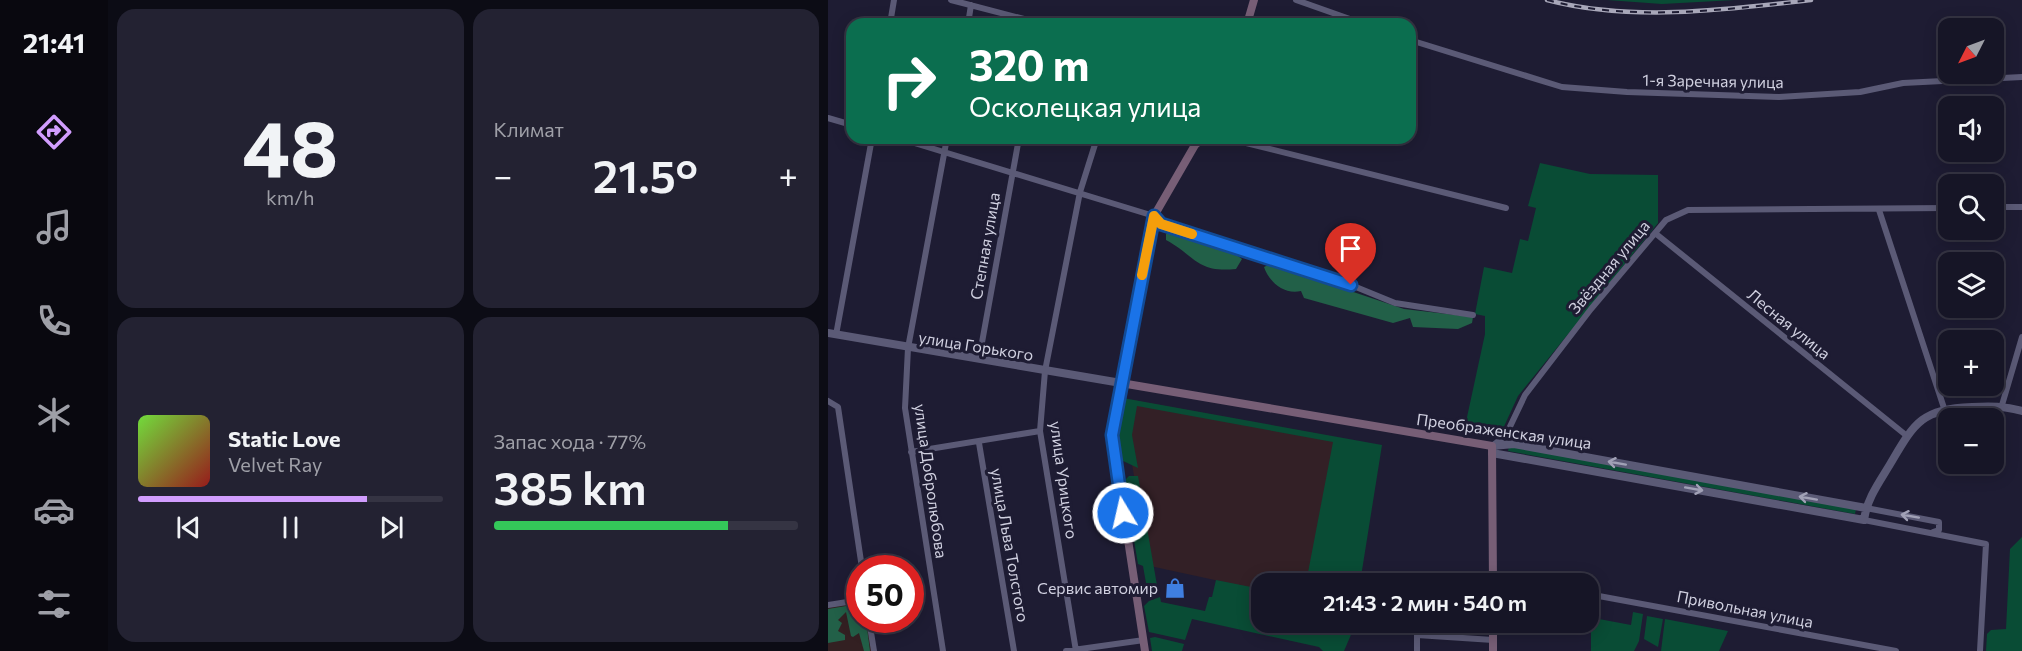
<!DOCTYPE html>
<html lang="ru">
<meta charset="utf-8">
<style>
body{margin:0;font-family:Commissioner,sans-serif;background:#232232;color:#f1f3f6;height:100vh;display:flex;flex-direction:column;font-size:22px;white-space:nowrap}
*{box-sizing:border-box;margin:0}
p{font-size:20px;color:#9e9fa7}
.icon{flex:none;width:33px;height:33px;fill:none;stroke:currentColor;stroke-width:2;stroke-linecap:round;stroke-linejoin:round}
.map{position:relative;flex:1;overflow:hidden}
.details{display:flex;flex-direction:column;gap:9px;padding:9px;background:#0c0c15;width:720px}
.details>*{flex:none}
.hud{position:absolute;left:18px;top:18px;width:570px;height:126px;border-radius:18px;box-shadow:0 3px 15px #0003,0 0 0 2px #353443;background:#0b6e4f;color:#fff;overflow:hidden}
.needle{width:39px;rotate:228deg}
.fabs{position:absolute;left:1110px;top:18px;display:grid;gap:12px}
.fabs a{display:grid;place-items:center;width:66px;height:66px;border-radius:12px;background:#161526;box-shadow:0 3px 15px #0003,0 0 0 2px #353443;font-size:30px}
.speed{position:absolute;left:18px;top:555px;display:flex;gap:12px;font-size:30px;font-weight:700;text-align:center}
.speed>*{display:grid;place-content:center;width:78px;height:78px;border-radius:50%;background:#161526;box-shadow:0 3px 15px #0003,0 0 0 2px #353443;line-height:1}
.speed .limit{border:9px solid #d22;background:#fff;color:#111}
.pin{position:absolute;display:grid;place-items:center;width:51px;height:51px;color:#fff;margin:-62px -26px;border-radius:50% 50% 50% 0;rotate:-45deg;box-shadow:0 0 6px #0007}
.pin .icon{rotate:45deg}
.me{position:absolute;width:66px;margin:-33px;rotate:351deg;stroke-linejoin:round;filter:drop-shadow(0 0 4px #0008)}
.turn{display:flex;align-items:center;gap:21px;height:126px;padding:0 24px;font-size:27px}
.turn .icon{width:78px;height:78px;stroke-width:2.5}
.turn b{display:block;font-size:42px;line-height:51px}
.big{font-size:45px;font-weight:600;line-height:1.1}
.details .widget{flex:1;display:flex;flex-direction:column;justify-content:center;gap:9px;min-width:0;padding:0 21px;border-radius:18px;background:#232232}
.details .dial{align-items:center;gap:0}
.dial b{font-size:78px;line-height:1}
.song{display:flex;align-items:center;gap:18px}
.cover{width:72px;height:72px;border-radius:9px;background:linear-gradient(135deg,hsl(100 70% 55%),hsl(0 70% 35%))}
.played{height:6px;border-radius:3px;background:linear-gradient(90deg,#d19dfe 75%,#353443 75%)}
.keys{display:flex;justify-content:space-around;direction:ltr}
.heat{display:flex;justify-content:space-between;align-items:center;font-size:33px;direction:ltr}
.charge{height:9px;border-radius:4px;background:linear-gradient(90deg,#34c759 77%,#353443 0)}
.details .tiles{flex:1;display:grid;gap:9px;grid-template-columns:repeat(2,1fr)}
.trip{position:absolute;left:423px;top:573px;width:348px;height:60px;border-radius:18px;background:#161526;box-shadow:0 3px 15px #0003,0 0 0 2px #353443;font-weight:600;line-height:60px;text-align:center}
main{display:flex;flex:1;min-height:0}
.dock{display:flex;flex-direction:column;width:108px;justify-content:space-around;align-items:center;background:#09080f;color:#9e9fa7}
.dock .icon{width:42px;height:42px}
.dock .selected{color:#d19dfe}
.dock b{font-size:27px;color:#f1f3f6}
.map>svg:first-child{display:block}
.industrial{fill:#332026}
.education{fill:#332022}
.green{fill:#094c35}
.forest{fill:#226048}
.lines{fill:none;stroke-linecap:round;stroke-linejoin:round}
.minor{stroke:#5b5a76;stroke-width:6}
.tertiary{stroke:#5b5a76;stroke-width:8}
.secondary{stroke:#775e76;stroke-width:8}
.rail-casing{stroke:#a8a7b9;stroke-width:4.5}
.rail{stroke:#1e1c33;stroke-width:2;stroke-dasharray:7;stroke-linecap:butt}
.oneway{stroke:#a1a1b6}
.route-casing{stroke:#114b97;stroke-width:15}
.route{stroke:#1a73e8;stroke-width:10}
.slow{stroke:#f59e0b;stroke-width:10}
.labels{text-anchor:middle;stroke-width:6;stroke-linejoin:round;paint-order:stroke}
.street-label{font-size:16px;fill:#d0d0e0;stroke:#1e1c33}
.poi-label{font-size:16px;fill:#d0d0e0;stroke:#1e1c33;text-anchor:end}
</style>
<main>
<nav class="dock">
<b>21:41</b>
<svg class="icon selected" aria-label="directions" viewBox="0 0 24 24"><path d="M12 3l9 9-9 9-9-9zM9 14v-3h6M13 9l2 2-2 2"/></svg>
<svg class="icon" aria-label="music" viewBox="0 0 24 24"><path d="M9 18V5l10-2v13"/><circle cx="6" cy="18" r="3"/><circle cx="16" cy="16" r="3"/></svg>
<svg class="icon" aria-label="phone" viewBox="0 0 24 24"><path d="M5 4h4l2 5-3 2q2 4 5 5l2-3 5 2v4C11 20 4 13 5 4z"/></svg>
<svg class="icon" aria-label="climate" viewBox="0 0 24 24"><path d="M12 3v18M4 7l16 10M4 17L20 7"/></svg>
<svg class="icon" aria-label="car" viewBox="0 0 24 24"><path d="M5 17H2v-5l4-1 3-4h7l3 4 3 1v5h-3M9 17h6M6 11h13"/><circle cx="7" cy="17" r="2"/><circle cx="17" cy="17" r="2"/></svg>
<svg class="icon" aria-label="filters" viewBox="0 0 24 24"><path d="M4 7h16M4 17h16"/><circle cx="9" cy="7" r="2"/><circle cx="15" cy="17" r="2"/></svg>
</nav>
<section class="details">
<div class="tiles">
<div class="widget dial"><b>48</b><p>km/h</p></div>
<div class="widget"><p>Климат</p>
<div class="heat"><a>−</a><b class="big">21.5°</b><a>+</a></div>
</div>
<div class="widget">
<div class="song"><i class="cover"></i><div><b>Static Love</b><p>Velvet Ray</p></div></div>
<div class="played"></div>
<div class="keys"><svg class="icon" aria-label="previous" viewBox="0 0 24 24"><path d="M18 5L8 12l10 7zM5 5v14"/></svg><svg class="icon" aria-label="pause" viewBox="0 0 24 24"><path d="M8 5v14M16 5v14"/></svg><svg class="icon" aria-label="next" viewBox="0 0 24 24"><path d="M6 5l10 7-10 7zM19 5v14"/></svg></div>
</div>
<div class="widget"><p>Запас хода · 77%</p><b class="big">385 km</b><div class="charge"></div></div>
</div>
</section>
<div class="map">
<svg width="1194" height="651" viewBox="0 0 1194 651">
<rect width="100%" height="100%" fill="#1e1c33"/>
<path class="industrial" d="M305,400L507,437L479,583L434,584L433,590L322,566L299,436Z"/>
<path class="education" d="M31,602L32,620H39L44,651H0V608Z"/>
<path class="green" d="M779,0H907L834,4Z
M712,163L762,174L830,175V223L690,396L673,433L668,436L636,431L657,334V316L647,314L656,267L684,273L692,239L700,241L708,208L700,206Z
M295,398L554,445L532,583H478L505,442L309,406L304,435L310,468L293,460L291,434Z
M681,446L1028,509L1027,514L680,451Z
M301,476H310L330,591H314V587L318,583L315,566L310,564L296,481Z
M1194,537V651H1158L1159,634L1163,630L1178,629L1182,549Z
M388,580L433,589L434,622L528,623L516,651H495L491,647L364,619L357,640L321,632L316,606L321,601L332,597L333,602L377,611L381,597H384Z
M761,604L771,606V619L803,625L805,612L815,614L811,641L806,651H763V627L748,626L749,623L760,622Z
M819,616L835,619L830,647L816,639Z
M837,619L900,631L891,651H833Z
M327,637L356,644L354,651H324L322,638Z"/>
<path class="forest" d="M342,232L406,253L414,259L408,269C368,273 368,256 338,240V234Z
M442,264L576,309L645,317L644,323L630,329L585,327L582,318L565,323L476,298L473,291C456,295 441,282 436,267Z
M30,604L32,620H38L42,651H36L31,633L25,637L23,636L18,612L10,620L14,623L10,631L17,635V640L0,643V609Z"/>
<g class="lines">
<path class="minor" d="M123,0L215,24
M468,0L536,24
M62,24L66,0
M140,24L143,5
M582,40L734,87L799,92L951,97L1032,92L1075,83L1194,77
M0,118L24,125
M70,138L326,216L333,224L523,285L567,303L645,315
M398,138L678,208
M1166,207H1194
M1051,210L1116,408
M827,233L1079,436
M8,335L44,138
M151,359L191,138
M0,401L10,407L34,568
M1174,405L1194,337
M151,443L186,651
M664,446L678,435L697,395L763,309L838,220L860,210L1120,208
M83,452L212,431
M1038,508L1111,522V530L1105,532
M1036,520L1158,544L1152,651
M665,576L705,584
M760,594L1068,651
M0,605L32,600
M41,620L46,651
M115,651L77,408L80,348L119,138
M238,651L316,640
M248,651L212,431L217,371L252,192L269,138
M589,651V635L665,640"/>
<path class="tertiary" d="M0,333L293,383
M664,446L686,444L1038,508
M664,453L1036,520C1039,499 1050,484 1061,466C1086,424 1092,409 1144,407C1162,406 1177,406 1194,411"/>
<path class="secondary" d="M419,24L426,0
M293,383L664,446L665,584
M665,622V651
M317,651L284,435L326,216L367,145L375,138"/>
<g class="rail-casing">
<path id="rail" d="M719,0C803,22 898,10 983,0"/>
</g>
<use href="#rail" class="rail"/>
</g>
<defs><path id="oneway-shaft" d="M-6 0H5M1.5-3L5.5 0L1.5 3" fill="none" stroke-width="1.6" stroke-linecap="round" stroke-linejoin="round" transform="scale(1.5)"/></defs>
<g class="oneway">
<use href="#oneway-shaft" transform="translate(789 463) rotate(-170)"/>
<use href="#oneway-shaft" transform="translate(866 489) rotate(10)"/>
<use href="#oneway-shaft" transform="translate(980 498) rotate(-170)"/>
<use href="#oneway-shaft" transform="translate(1082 516) rotate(-170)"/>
</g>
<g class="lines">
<g class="route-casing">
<path id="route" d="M295,513L284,435L326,216L333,224L523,285"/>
</g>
<use href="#route" class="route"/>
<path class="slow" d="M314,275L326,216L333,224L364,234"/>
</g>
<defs>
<g id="shop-bare" transform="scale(1.62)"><path d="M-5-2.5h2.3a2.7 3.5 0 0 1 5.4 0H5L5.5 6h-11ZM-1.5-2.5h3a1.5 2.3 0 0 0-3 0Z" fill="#3f7fe0" stroke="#1e1c33" stroke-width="2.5" paint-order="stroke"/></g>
</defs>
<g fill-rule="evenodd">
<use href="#shop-bare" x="347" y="588"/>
</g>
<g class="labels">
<g class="street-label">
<text transform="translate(885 81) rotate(1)" y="6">1-я Заречная улица</text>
<text transform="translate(157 246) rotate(-80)" y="6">Степная улица</text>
<text transform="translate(781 267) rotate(-50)" y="6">Звёздная улица</text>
<text transform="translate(961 324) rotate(39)" y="6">Лесная улица</text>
<text transform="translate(148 346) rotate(9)" y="6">улица Горького</text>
<text transform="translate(676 431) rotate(8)" y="6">Преображенская улица</text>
<text transform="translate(236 480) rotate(82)" y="6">улица Урицкого</text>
<text transform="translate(103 481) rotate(82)" y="6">улица Добролюбова</text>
<text transform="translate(182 545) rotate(80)" y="6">улица Льва Толстого</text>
<text transform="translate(917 609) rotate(11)" y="6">Привольная улица</text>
</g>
<g class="poi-label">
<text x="330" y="594">Сервис автомир</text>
</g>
</g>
</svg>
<div class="fabs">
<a><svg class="needle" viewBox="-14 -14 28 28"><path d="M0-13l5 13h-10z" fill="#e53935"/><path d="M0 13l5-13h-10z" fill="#9e9fa7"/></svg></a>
<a><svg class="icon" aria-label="sound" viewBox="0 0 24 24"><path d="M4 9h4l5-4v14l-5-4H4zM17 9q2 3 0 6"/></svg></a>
<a><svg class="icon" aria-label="search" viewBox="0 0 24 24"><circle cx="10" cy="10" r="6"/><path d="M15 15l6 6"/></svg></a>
<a><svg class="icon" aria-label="layers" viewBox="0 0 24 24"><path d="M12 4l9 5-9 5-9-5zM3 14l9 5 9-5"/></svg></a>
<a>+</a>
<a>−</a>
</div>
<div class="speed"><div class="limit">50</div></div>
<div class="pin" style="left:523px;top:285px;background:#d93025"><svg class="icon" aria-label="arrive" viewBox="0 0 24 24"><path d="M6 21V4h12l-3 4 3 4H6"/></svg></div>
<svg class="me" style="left:295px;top:513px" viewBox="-20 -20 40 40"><circle r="17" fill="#1a73e8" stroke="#fff" stroke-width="3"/><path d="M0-11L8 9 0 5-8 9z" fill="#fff"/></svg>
<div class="trip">21:43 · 2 мин · 540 m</div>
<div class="hud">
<div class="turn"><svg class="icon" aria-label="right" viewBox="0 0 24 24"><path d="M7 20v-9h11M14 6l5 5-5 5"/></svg><div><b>320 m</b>Осколецкая улица</div></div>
</div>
</div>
</main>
